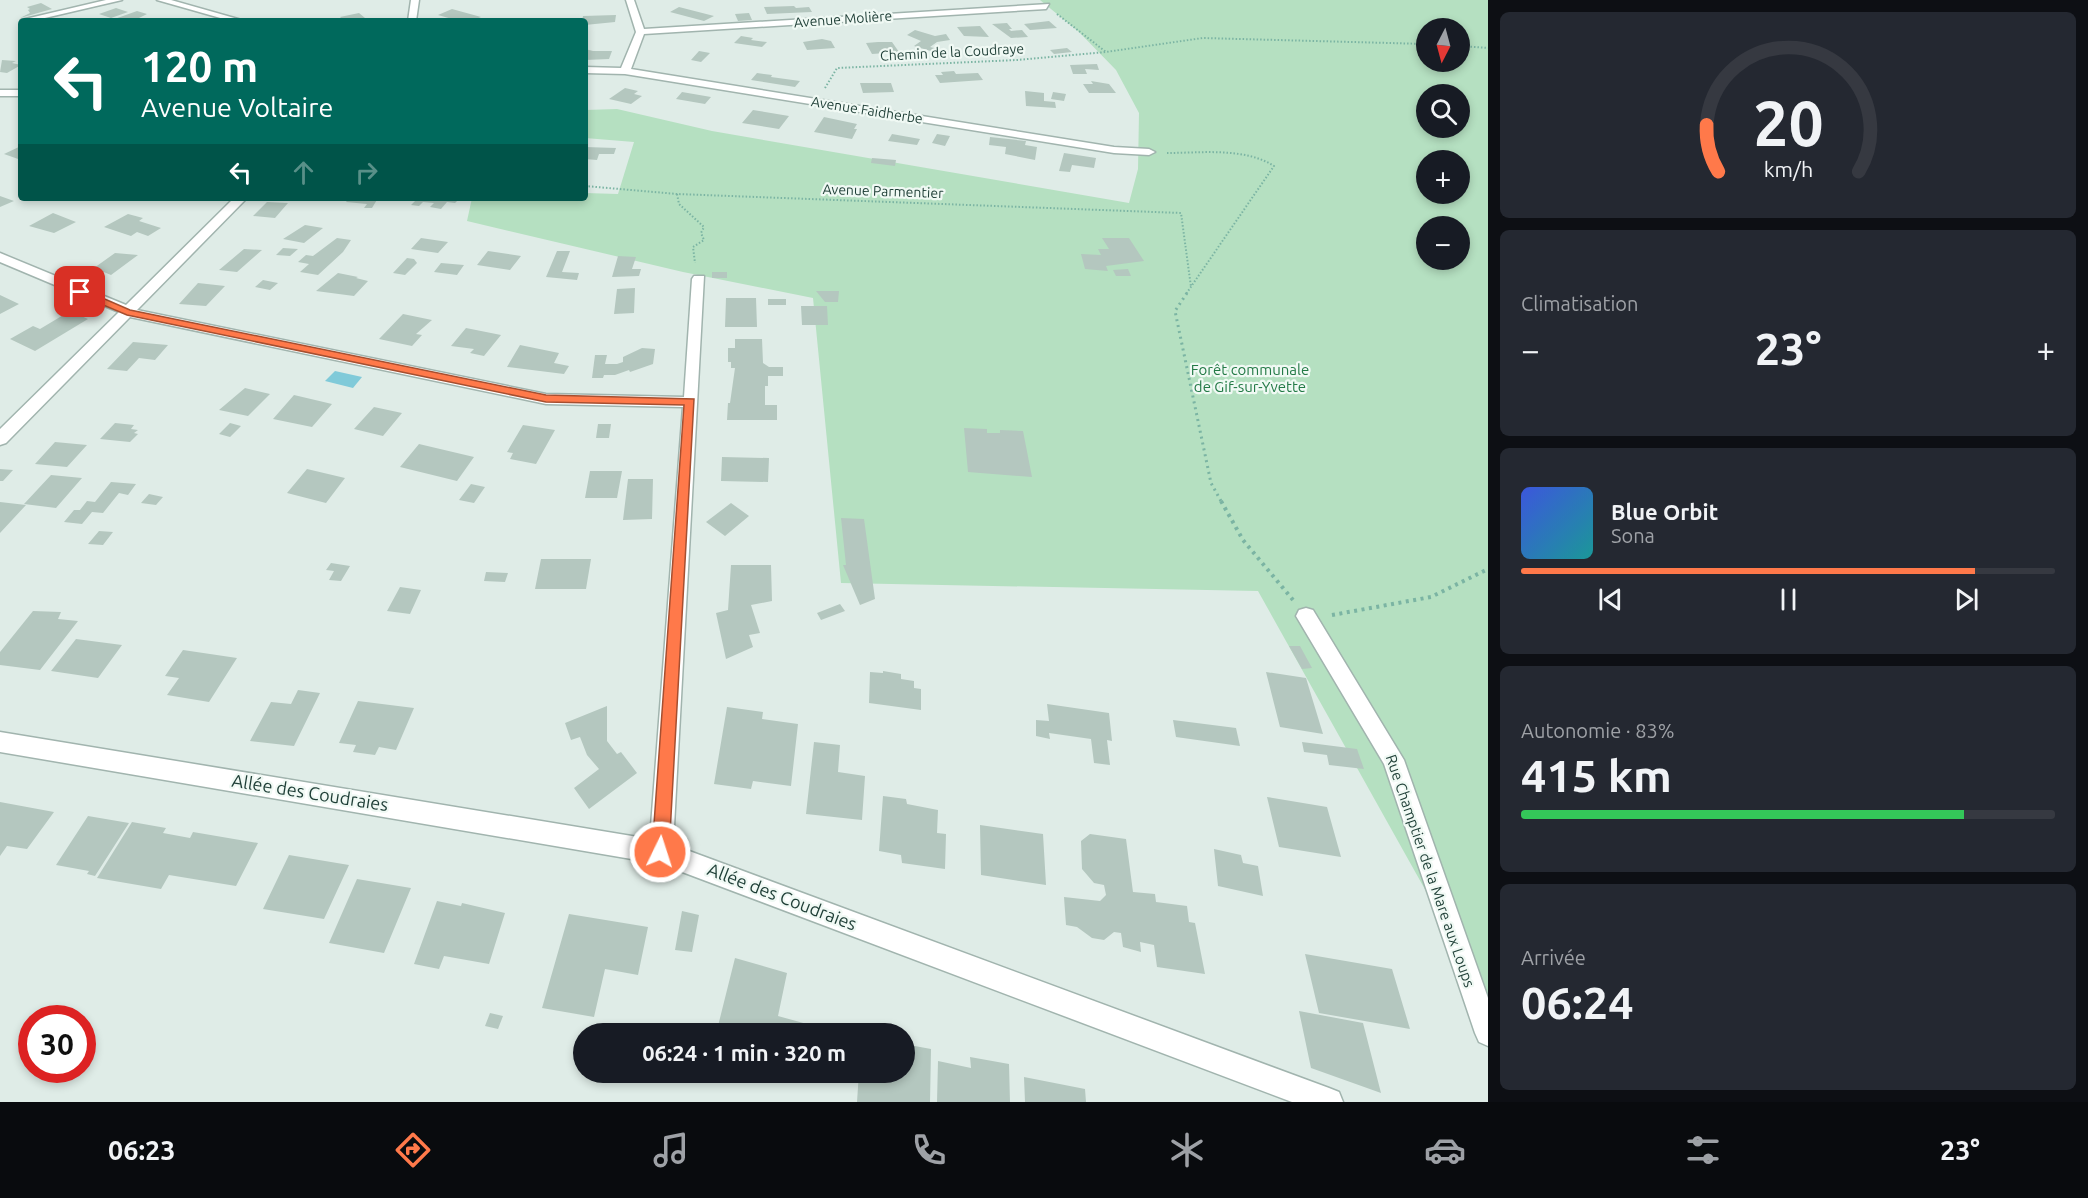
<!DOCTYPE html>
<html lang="fr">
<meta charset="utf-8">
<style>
body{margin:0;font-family:Ubuntu,sans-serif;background:#242831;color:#f1f3f6;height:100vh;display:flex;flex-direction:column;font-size:22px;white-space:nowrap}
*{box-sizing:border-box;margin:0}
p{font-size:20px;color:#9ea1a6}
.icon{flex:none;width:33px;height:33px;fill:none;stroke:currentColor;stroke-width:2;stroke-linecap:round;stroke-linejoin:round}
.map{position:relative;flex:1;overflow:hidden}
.drawer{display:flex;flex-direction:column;gap:12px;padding:12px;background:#0d0f14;width:600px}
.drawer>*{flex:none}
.guide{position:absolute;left:18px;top:18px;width:570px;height:183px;border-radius:6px;box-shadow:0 3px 9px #0003;background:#00695c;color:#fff;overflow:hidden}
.needle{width:39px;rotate:186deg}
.fabs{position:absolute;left:1416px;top:18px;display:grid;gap:12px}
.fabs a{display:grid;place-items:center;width:54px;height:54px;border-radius:50%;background:#171b24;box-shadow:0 3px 9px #0003;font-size:30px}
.speed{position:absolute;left:18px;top:1005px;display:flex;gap:12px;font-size:30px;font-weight:700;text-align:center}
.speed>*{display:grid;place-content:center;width:78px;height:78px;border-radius:50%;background:#171b24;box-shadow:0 3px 9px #0003;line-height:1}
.speed .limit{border:9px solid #d22;background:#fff;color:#111}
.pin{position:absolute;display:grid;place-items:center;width:51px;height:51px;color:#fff;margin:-26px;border-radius:12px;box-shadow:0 3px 9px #0006}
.me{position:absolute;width:66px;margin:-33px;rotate:4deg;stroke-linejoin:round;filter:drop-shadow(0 0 4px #0008)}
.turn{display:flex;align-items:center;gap:21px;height:126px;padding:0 24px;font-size:27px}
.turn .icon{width:78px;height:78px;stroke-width:2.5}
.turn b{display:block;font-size:42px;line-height:51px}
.lanes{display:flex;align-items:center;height:57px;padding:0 24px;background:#0003;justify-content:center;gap:30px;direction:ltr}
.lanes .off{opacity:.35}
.big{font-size:45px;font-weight:700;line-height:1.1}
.drawer .tile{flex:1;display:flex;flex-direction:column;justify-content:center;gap:9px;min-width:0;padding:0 21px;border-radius:9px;background:#242831}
.drawer .dial{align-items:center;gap:0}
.dial svg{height:156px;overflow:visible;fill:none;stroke:#363941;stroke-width:7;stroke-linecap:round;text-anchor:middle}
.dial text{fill:#f1f3f6;stroke:none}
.song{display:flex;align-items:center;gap:18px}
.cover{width:72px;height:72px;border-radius:9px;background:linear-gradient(135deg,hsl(230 70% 55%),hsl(180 70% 35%))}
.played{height:6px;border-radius:3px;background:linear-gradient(90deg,#ff794a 85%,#363941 85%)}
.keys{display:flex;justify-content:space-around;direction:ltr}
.heat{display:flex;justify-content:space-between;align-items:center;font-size:33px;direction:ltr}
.charge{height:9px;border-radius:4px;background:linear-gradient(90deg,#34c759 83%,#363941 0)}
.trip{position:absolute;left:573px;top:1023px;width:342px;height:60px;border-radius:30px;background:#171b24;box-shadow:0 3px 9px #0003;font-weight:700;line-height:60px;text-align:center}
.tabs{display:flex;height:96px;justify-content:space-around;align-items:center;background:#090b0e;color:#9ea1a6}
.tabs .icon{width:42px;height:42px}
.tabs .selected{color:#ff794a}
.tabs b{font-size:27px;color:#f1f3f6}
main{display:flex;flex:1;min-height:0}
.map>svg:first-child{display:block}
.green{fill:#b5e0c1;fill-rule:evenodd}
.water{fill:#80cad9}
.building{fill:#b4c7bf}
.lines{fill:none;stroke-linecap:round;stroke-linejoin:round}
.minor-casing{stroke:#a1b4ae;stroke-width:3}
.path-far2{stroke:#7bb4a3;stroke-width:2;stroke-dasharray:1.5 2;stroke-linecap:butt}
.path-far1{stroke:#7bb4a3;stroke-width:3;stroke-dasharray:2 4;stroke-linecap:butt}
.path{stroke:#7bb4a3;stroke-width:4;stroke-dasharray:3 4.5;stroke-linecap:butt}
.minor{fill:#fff;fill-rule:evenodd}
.route{fill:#ff794a;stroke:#a64f30;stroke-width:1.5}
.labels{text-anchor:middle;stroke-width:4.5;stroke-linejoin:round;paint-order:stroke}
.far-street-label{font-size:14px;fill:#1e3e36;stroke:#f0f9f4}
.park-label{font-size:15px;fill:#237a46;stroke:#f0f9f4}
.street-label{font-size:15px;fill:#1e3e36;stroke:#f0f9f4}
.near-street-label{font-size:18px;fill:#1e3e36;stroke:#f0f9f4}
</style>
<main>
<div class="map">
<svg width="1488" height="1102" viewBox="0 0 1488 1102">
<rect width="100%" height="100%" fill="#dfece7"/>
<path class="green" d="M1040,0H1488V1002L1258,591L841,583L813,298L683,272L467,221L472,198H585V193L618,194L634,142L585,138V110L617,109L712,131L1129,203L1138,169L1139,113L1116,70L1079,32ZM1426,28H1460V62H1426ZM1426,94H1460V128H1426ZM1426,160H1460V194H1426ZM1426,226H1460V260H1426Z"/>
<path class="water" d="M335,371L362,377L353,388L325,381Z"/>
<path class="building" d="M41,3L52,9L20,18L30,13L28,10L30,9L27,7Z
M794,6L796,8L809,7L812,12L767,14L764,7Z
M679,7L714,16L704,21L670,12Z
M116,8L128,12L111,18L99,14Z
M452,9L481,17L476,19L480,21H459L438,15Z
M137,11L147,14L133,21H109Z
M359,13L365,18L338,21L342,19L340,17Z
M749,13L752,20L738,21L735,14Z
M616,15L615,22L585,25V21H582L583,16Z
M1049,21L1057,28L1030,30L1024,24Z
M1007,23L1012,29H1009L1011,31L1022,30L1028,37L1011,38L992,24Z
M980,26L989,37L964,36L957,27Z
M915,30L935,36L946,34L950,40L937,42L930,47L938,49L934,52L914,46L921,41L907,35Z
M741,36L753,38L751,40L767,42L762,47L734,43Z
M822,39L831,41L835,48L807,50L803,42Z
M878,42H892L899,52L872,54L866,43Z
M1067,48L1072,52L1054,54L1050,50Z
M585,49L593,51H612L609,59L585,60Z
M699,51L710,53L701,62L691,60Z
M2,60L16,61L12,63L21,65L7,73L0,72Z
M1097,64L1099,70L1085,69L1087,74H1073L1070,65Z
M954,71L956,74L978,73L983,80L940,83L935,75H943L941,72Z
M757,73L772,75L771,77L800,81L795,87L751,80Z
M1091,81L1109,84L1116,93H1089L1083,84H1093Z
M860,83H891L894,92L863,93Z
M625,88L638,91L634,94L642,96L631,104L609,99Z
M1025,91L1044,93V101L1055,102L1056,108L1026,106Z
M682,92L711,97L705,104L676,99Z
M1053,92L1066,94L1064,101L1051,99Z
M753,110L789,116L779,129L742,123Z
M824,117L857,124L854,129H857L852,139L814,132Z
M892,134L920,139L917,145L888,141Z
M937,134L950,136L945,146L932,143Z
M990,137L1026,141L1025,145L1037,147L1035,160L1005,154L1006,147L989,145Z
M21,146V160L4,154Z
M585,147L616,148L614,154H599L597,160L585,159Z
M1064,153L1096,158L1094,168L1072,165L1070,172L1059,171Z
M872,158L896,160L895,166L871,163Z
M0,196L14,201L0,207Z
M349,198H378L372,208H364L367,204L346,202Z
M418,198H460L455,203L447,202L441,209L430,207L434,203L423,202L419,206L411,205Z
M267,202L288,203L275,218L253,216Z
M53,213L76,222L54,233L29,226Z
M128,214L143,218L139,221L161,228L148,236L137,232L131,236L104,227Z
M305,225L323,228L304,243L283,239Z
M337,238L351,240L343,252L318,275L300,272L309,264L298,262L306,255L313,256Z
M421,238L448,242L438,253L411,249Z
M1102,238H1129L1144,261L1106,266L1108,271L1085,269L1081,254L1101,255L1098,249H1109Z
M283,248L298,249L290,256L276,255Z
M244,249L262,250L237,272L219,270Z
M488,251L521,256L510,270L477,265Z
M557,251H570L562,272L579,273L577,280L546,277Z
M115,253L138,255L111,275L94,268Z
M618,256L636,257L632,269H641L639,276L612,277Z
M407,258L414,259L417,263L405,275L393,273Z
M441,263L464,265L457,275L434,272Z
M1128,269L1131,276H1116L1113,270Z
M712,272H727V278H712Z
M338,273L358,277L356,278L368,281L354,296L316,291Z
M263,280L278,283L270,290L255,287Z
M198,283L225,286L206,306L179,304Z
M635,288L634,313L614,314L617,289Z
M816,291H839L838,302H825Z
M0,295L19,304L0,314Z
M726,298H756L757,327H725Z
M768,299H786V305H768Z
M801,306H827L828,325H802Z
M70,311L88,319L35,351L10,339L33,326L40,329Z
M403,314L432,320L416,334L422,335L412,346L379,339Z
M466,328L501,335L484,356L470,353L474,349L451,346Z
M735,339H762L763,363L769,367H783V376H768V386H765V405H777V420H727L728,403H730L735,368H731V362H728V348H735Z
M133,342L168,345L155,360L139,358L127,371L107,369Z
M520,345L559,353L554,363L569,366L564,374L507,367Z
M642,348L655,349L653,364L630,372L629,370L615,375H604L603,378H592L595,355H607L605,364H617L623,362V357Z
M245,388L270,394L248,416L219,410Z
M294,395L332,404L312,427L273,419Z
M374,407L402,413L383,436L354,429Z
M115,423L134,425L131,429L138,430L134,433L138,434L130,442L100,439Z
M230,423L241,426L230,437L219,434Z
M598,424H611L609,438H596Z
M523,425L555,430L536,464L510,459L513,453L507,452Z
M964,428L987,429V433H1000V430L1023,431L1032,477L968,472Z
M55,442L87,445L67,467L35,464Z
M419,444L474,457L457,481L400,467Z
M722,457L769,458L768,482L721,481Z
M0,469L13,470L3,481H0Z
M307,469L345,478L326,503L287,493Z
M590,471H622L617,498H585Z
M51,475L82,478L56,508L24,504Z
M628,479H653L652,519L623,520Z
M111,482L136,484L128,495L119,493L103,513L92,512L82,524L64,522L74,510H80L87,501L95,502Z
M471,484L485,487L474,503L459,500Z
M149,494L163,497L156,505L141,503Z
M0,502L26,505L0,533Z
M731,503L749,516L725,536L706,522Z
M841,518L864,519L875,599L860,605L843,565H846Z
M99,531L113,532L103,545L88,544Z
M541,559H591L586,589H535Z
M331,563L350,566L341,581L329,580L334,571L326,570Z
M731,565H771L772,601L751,605L760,633L749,635L753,647L726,659L716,613L728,610Z
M486,572L508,573L505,582L484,581Z
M400,587L421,590L410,614L387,611Z
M840,604L845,611L821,620L817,613Z
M33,611L61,612L58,619L78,621L40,670L0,665V652Z
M76,639L122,645L98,678L51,671Z
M1289,646H1300L1312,668L1302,669Z
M183,650L237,658L209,702L167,695L179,678L165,676Z
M883,671L901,674V679L914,681V688L921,689V710L869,703L870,672L883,673Z
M1266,672L1306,678L1323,734L1280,727Z
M298,690L320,693L294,746L250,741L271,702L291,704Z
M358,701L414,708L396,750L379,747L375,755L353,752L356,745L339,743Z
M1047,704L1109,713L1112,741L1107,740L1110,765L1094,763L1091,739L1049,733L1050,739L1036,736V720L1049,721Z
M607,706V741L617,754L621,752L637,773L589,809L574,788L599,769L587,755L580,737L571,740L565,723Z
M727,707L763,712L762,719L798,724L791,786L753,781L751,789L714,784Z
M1173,720L1236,728L1240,746L1176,737Z
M814,742L840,745L838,772L865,776L862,820L806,814Z
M1302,742L1357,749L1364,769L1329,765L1327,755L1304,752Z
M883,796L906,799L907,804L938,810L937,833L946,834L945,869L902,863L901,855L879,851Z
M1267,797L1327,807L1341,857L1279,847Z
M0,802L54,812L27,849L7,846L0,856Z
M88,816L129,823L95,876L87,874L89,871L56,865Z
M132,822L166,828L163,833L190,838L193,832L258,843L236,886L169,875L161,889L97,878Z
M980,825L1043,834L1046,885L981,875Z
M1090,834L1126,839L1133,892L1155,894L1156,902L1187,906L1189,922L1195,923L1205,974L1157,967L1154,945L1140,942L1141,952L1123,947L1121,933L1114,932L1104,940L1092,938L1077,927L1066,925L1064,897L1100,901L1106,895L1104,885L1094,883L1082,869L1081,841Z
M1214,849L1241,855L1243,863L1258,866L1263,896L1218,886Z
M289,855L349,865L324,919L263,909Z
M357,879L411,888L384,953L329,943Z
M437,901L461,906L462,903L505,913L489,964L444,956L439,969L414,964Z
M682,911L699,915L692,952L675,950Z
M569,914L648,927L638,975L605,969L594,1017L542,1008Z
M1305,954L1392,969L1410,1029L1319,1013Z
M735,958L787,973L778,1016L807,1024L805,1034H716Z
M1299,1011L1363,1023L1381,1093L1311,1068Z
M490,1013L503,1016L498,1029L485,1026Z
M904,1044L931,1049L930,1102H857L859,1072H904Z
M970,1057L1009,1064L1010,1102H937L938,1061L971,1068Z
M1024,1077L1085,1089L1086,1102H1025Z"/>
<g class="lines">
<g class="minor-casing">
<path id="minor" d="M106,0H122L32,21L21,20Z
M157,0H171L245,21H231Z
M411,0H419L416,21H408Z
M626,0H634L644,29L1049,4L1046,9L644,34L631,69L1114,147L1149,149L1155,152L1149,155L1114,153L625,74L585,73V67L621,68L636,32Z
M0,90H21V96H0Z
M234,198H247L137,310L546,394L684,397L692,279L694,276H704L673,845L1329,1088L1339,1092L1343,1102H1292L661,864L0,752V732L650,839L683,407L546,404L130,317L6,443L0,445V429L119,312L0,262V253L126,305Z
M1306,608L1313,610L1404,760L1488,998V1046L1479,1042L1475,1033L1384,764L1296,616L1299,610Z"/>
</g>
<path class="path-far2" d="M1057,14L1106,52
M1460,46L1488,48
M825,88L837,68L1017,60L1106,52L1203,38L1426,44
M1167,153C1201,153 1244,147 1274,166L1186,294
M585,186L677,194L1181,213L1191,287
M677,194L679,204L704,227L701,233L704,240L693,247L695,263"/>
<path class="path-far1" d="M1187,293L1175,311L1211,483L1222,503"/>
<path class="path" d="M1221,501L1243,540L1293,600
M1332,615L1431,597L1488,569"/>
<use href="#minor" class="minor"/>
</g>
<path class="route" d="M77,290H84L130,310L546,395L694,399L669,852L667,858L660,861L654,858L652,852L684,405L546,402L127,315L77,294Z"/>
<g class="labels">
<g class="far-street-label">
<text transform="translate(843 19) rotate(-4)" y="5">Avenue Molière</text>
<text transform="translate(952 52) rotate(-3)" y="5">Chemin de la Coudraye</text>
<text transform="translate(867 110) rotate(9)" y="5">Avenue Faidherbe</text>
<text transform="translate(883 191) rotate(2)" y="5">Avenue Parmentier</text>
</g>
<g class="park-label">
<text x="1250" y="375">Forêt communale<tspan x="1250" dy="17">de Gif-sur-Yvette</tspan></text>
</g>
<g class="street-label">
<text transform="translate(1430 871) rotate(71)" y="5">Rue Champtier de la Mare aux Loups</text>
</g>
<g class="near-street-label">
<text transform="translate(310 793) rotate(9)" y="6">Allée des Coudraies</text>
<text transform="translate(782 897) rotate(21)" y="6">Allée des Coudraies</text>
</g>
</g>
</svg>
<div class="fabs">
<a><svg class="needle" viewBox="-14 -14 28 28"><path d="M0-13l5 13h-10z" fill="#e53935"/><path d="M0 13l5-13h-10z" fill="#9ea1a6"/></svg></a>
<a><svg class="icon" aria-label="search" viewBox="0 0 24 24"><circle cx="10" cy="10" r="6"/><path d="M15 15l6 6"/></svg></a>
<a>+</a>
<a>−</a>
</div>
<div class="speed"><div class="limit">30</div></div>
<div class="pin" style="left:80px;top:292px;background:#d93025"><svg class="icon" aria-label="arrive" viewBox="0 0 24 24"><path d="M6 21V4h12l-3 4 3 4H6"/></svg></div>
<svg class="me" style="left:660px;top:852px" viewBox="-20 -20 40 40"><circle r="17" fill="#ff794a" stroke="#fff" stroke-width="3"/><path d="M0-11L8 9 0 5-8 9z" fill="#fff"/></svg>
<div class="trip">06:24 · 1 min · 320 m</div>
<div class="guide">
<div class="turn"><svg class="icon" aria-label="left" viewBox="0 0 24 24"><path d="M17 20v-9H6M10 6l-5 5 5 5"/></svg><div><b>120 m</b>Avenue Voltaire</div></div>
<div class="lanes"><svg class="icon" aria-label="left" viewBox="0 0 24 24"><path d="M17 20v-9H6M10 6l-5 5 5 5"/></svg><svg class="icon off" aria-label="ahead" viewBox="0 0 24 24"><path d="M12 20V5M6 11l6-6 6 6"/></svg><svg class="icon off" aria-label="right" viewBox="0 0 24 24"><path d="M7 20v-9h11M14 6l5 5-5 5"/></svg></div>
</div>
</div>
<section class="drawer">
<div class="tile dial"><svg viewBox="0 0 100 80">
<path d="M14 69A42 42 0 1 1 86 69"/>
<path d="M14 69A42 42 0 0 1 8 45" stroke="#ff794a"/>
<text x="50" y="56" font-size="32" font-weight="700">20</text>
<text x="50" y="72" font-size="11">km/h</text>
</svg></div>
<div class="tile"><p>Climatisation</p>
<div class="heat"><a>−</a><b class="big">23°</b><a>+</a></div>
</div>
<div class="tile">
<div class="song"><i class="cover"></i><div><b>Blue Orbit</b><p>Sona</p></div></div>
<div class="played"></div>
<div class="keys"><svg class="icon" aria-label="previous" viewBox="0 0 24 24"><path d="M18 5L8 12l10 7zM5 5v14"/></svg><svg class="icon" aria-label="pause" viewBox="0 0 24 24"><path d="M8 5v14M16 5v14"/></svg><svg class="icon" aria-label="next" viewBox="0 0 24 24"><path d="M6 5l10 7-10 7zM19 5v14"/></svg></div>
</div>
<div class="tile"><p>Autonomie · 83%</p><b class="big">415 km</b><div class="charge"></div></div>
<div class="tile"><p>Arrivée</p><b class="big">06:24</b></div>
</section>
</main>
<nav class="tabs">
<b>06:23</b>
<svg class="icon selected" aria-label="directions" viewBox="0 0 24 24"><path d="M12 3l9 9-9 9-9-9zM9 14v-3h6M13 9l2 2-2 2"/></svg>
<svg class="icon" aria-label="music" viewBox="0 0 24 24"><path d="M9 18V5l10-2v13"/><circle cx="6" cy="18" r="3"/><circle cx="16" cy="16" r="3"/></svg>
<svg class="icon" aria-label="phone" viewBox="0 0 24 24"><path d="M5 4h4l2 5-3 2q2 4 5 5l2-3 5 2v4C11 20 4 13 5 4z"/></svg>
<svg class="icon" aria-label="climate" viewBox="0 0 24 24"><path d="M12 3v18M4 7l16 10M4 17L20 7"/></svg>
<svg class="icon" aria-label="car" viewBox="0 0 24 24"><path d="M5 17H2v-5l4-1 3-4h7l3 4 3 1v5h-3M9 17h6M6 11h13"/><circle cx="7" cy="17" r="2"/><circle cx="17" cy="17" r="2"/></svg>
<svg class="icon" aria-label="filters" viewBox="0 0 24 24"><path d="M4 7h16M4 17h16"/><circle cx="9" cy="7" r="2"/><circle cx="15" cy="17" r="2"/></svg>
<b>23°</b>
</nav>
